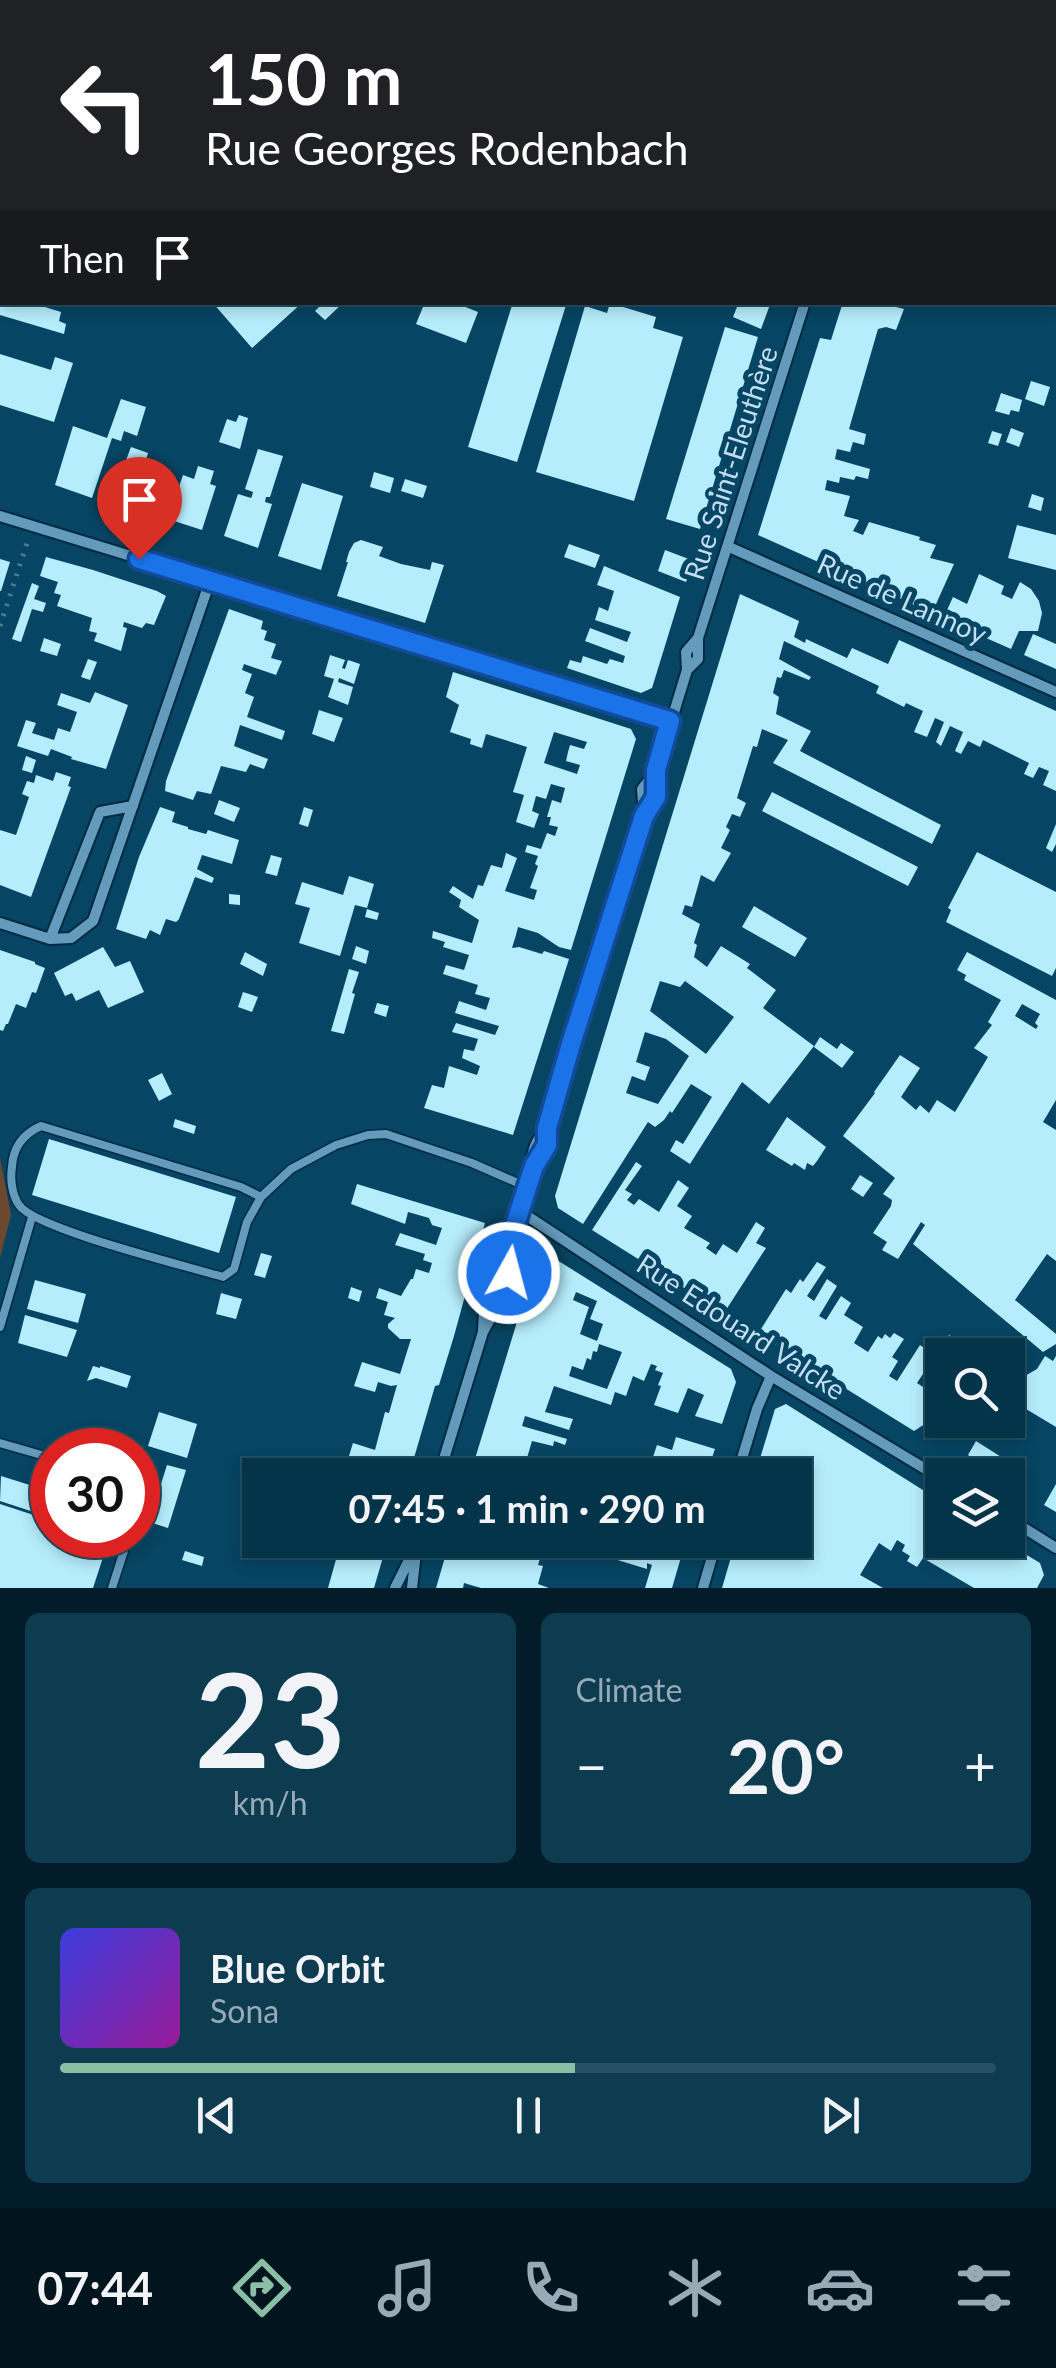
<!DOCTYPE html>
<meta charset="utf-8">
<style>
body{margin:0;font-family:Lato,sans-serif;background:#0d3c51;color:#f1f3f6;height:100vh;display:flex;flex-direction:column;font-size:38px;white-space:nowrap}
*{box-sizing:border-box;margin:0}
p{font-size:32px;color:#97aab5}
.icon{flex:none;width:55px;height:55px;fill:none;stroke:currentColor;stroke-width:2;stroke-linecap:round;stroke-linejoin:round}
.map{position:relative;height:1588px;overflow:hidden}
.side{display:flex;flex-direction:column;gap:25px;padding:25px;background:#021d29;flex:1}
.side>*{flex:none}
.top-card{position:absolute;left:0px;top:0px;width:1058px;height:305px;box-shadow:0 5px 15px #0003,0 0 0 2px #254f62;background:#202124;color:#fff;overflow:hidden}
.buttons{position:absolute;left:925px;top:1338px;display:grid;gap:20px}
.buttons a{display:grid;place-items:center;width:100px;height:100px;border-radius:0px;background:#04344a;box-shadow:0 5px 15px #0003,0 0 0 2px #254f62;font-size:50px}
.speed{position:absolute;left:30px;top:1428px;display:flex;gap:20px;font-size:50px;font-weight:700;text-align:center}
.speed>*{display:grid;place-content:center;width:130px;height:130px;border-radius:50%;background:#04344a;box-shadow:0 5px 15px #0003,0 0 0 2px #254f62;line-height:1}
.speed .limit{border:15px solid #d22;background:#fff;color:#111}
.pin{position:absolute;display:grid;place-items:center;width:85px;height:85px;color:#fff;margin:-102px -42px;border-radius:50% 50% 50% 0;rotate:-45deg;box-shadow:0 0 10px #0007}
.pin .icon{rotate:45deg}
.me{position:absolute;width:110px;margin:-55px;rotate:7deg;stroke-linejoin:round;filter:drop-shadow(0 0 8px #0008)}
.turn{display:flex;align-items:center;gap:35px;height:210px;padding:0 40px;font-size:45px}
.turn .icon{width:130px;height:130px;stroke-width:2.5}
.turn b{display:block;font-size:70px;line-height:85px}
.then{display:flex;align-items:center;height:95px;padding:0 40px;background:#0003;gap:20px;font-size:38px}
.big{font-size:75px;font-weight:700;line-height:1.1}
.side .widget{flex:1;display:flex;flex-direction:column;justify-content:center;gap:15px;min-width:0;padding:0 35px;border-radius:15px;background:#0d3c51}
.side .dial{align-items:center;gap:0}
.dial b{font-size:130px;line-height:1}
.song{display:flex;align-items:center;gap:30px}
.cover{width:120px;height:120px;border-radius:15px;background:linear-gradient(135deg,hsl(240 70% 55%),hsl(300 70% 35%))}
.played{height:10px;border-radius:5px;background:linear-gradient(90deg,#8abfa5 55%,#254f62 55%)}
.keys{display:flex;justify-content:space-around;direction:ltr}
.heat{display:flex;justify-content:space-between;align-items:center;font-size:55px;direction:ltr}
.side .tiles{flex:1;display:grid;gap:25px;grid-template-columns:1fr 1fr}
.widget:last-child{grid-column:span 2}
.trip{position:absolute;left:242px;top:1458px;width:570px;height:100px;border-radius:0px;background:#04344a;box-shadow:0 5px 15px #0003,0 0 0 2px #254f62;font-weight:700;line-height:100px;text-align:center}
.tabs{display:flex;height:160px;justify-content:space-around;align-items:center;background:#02151e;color:#97aab5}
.tabs .icon{width:70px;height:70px}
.tabs .on{color:#8abfa5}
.tabs b{font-size:45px;color:#f1f3f6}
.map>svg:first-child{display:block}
.green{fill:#6c482e}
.building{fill:#b6edfc;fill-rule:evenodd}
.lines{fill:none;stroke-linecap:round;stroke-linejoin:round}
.lane-casing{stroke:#002a41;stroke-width:11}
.street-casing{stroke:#002a41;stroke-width:14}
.path{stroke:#4a7d96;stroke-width:5;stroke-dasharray:2.5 8;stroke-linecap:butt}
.lane{stroke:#649bbd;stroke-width:8}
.street{stroke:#649bbd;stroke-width:10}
.route-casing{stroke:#114b97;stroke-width:25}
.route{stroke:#1a73e8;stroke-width:18}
.labels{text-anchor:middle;stroke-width:10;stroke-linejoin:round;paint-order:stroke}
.street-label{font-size:28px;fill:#c2def0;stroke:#064563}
</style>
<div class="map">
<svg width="1056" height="1588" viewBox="0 0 1056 1588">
<rect width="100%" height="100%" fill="#064563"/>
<path class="green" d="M0,1158L11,1215L0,1258Z"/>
<path class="building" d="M0,302H46L45,307L61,312L59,321L66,324L64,334L0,315Z
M212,302H303L252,348Z
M324,302H344L325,320L315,311Z
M425,302H453L478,312L466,343L416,324Z
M513,302H567L517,462L468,447Z
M739,302H771L761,329L733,317Z
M843,302H893L892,306L904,309L896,330L886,327L878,329L849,429L866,434L864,445L853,442L850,452L837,449L835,459L870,469L868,479L856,476L854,480L840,477L839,483L827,480L825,490L850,496L844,516L859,520L853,531L863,535L869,522L920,537L919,540L936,545L930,558L954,564L932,613L758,535L820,338L831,340Z
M610,303L656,317L653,328L683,337L634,501L536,472L585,306L607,313Z
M725,327L758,337L700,529L666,519Z
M0,354L51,370L55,357L73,363L54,422L0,405Z
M1031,381L1050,387L1044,406L1025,399Z
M1001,393L1022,400L1019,412L1011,410L1009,415L995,411Z
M121,399L146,407L137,436L124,431L121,441L112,438L92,498L55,485L73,426L107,438Z
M239,415L248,418L240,449L219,442L227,419L236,422Z
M1011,428L1024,433L1019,447L1006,442Z
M992,431L1002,434L998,446L988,443Z
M131,447L148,453L146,460L161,465L149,515L127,508L129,503L112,498Z
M258,449L283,456L270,497H266L265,502L272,504L258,548L224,536L238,494L251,498L252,496L253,492L245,489Z
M198,466L214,471L210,484L216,486L202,530L168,519L183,475L194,479Z
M374,472L394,478L390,493L370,487Z
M405,479L427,486L423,498L401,491Z
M302,483L343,496L321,570L278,556Z
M1032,494L1044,498L1041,511L1028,507Z
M1017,525L1056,535V570L1008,558Z
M361,540L383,547L379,556L401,564L430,570L432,562L444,565L425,623L337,596L348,562H346L349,552L354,543Z
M569,544L600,555L595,568L564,557Z
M665,550L694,561L686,582L658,571Z
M46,557L93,570L157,591L166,596L154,625L146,623L142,628L124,622L123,627L127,628L121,651L94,641L97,633L89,631L92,618L57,606L61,595L54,593L58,582L40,576Z
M0,559L10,562L1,591H0Z
M604,566L680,597L652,688L641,693L567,668L570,660L581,663L583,656L607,664L610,659L623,663L625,656L585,641L590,628L627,642L631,632L595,620L599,607L608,611L614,591L597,585Z
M979,574L1004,586L1001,594L1012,599L1020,582L1031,589L1039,601L1042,613L1038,631H1019L1011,649L943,619L953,597L967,604Z
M32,583L39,586L34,599L46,603L43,612L32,609L21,642L12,639Z
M740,594L799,621L794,637L805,643L806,639L847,658L852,648L888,664L899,640L1056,711V791L1043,785L1049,771L1039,767L1033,778L1024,774L1029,763L983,740L980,747L968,741L961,754L955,751L963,732L950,726L941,746L936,742L944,722L935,718L927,737L914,732L923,711L906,703L904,707L876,693L879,686L784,641L779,659L811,677L809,680L784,670L781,678L777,677L773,693L779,697L776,714L811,731L800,751L941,825L932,844L773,763L788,740L762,729L757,747L753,746L737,798L746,803L740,817L732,814L726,827L730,830L721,848L731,853L714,882L701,875L692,907L685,905L682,914L700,924L694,943L697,945L694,957L707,967L721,946L750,964L747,968L776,990L763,1008L814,1046L769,1104L742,1082L690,1164L670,1151L676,1140L683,1144L712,1097L691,1084L672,1113L670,1111L664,1120L655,1127L648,1122L583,1224L558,1208L555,1196ZM660,981L680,987L685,981L734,1017L706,1054L650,1011ZM645,1032L666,1039L689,1056L658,1104L626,1093L632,1076L645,1081L650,1067L636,1062Z
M229,609L263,621L261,629L267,631L264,640L276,644L271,658L282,661L276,675L244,664L242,670L252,674L245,693L254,697L247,717L285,731L282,740L240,725L234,746L268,759L264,769L250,764L246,772L221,766L211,794L197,791L193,800L165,791L166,781Z
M1033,634L1056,644V669L1024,655Z
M44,638L61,644L57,656L40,651Z
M330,655L345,660L342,668L345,669L348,660L360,664L354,684L339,678L338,682L353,687L348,705L328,697L334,679L324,676Z
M88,659L97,662L90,680L81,677Z
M453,672L631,729L636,739L571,950L559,947L538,933L518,927L516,935L512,948L519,947L542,954L544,951L569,959L513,1135L424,1108L432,1085L444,1088L449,1066L477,1075L480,1066L462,1058L464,1049L474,1051L478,1039L452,1032L456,1023L495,1035L499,1026L455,1013L459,1001L486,1010L490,998L475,994L478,985L443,974L446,965L464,970L469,955L443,947L445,942L432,938L433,931L472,943L479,920L459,907L461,900L449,892L453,886L473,899L478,885L483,886L491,865L502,868L506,853L517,858L505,891L534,900L537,890L530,888L538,866L535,864L538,856L525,852L527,845L541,849L547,833L555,836L558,827L549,825L551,817H547L552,800L561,803L565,788L551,784L546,799L536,796L532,811L539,814L534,828L516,822L524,795L513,792L527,747L486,734L482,748L470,744L471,739L450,732L459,705L446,697ZM554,732L587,742L584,749L570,745L568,752L566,761L580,765L577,774L544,763Z
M95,692L128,705L106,769L71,759L72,757L51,749L48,756L17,746L26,720L36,723L32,733L54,740L58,728L70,732L77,712L57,705L61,693L90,703Z
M319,710L343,718L334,742L312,734Z
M26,756L36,760L32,773L22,770Z
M56,772L71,777L68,786L71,787L31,897L0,885V830L16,835L29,797L22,794L27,781L34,783L36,775L53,781Z
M772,792L918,867L908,886L762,811Z
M219,800L240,808L234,822L214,814Z
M160,807L175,812L172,822L188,827V829L206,834L208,830L239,840L232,864L202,855L197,869L214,878L212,883L195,877L179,919L176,922L166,919L160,935L150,930L146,939L116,929L139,857Z
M304,807L313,810L308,827L299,824Z
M1056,824V844L1052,852L1046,848Z
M977,852L1056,892V968L1052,976L946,922L951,910L948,908Z
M271,855L282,858L277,876L265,873Z
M349,876L374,884L367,908L355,905L340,956L299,943L310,908L295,904L302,882L343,895Z
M229,894L240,895V905L229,904Z
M754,906L807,938L795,957L742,927Z
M367,909L379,913L377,920L365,917Z
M356,946L369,951L366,964L352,959Z
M103,947L115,967L130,961L144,992L108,1008L99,990L76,1001L72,993L65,996L54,973Z
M0,950L35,962V964L45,968L36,993L32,992L26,1008L16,1004L8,1024H6L3,1031L0,1030Z
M245,952L267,964L263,976L240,964Z
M967,952L1056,1000V1100L1043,1122L1056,1130V1261L1047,1254L1015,1300L1056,1334V1344L1043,1352L913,1244L925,1225L921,1222L898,1259L882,1250L887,1242L873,1233L891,1206L892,1200L883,1194L895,1178L843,1136L875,1093L874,1092L900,1055L920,1068L901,1097L916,1110L920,1105L929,1113L937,1100L955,1112L988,1057L974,1048L992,1025L988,1022L1001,1000L964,980L966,975L957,970ZM1022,1004L1040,1014L1035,1023L1038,1026L1036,1029L1015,1016Z
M349,969L359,972L352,993L355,994L344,1034L331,1031Z
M243,992L258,997L252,1012L238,1007Z
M377,1003L389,1006L386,1017L374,1013Z
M820,1037L837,1049L841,1043L854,1052L842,1068L814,1047Z
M162,1073L172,1094L159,1101L148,1080Z
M787,1117L826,1147L817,1161L813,1166L807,1163L805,1170L794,1163L792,1166L766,1150Z
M175,1119L196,1126L194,1134L173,1127Z
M49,1139L236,1197L219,1253L32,1195Z
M636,1162L642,1166L625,1190L632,1194L627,1200L634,1205L639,1199L659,1212L678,1180L689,1188L677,1206L692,1216L684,1228L710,1243L706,1248L716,1255L723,1244L737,1253L756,1222L765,1228L756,1243L766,1248L724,1313L592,1230Z
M860,1175L873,1183L863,1197L851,1189Z
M357,1184L485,1223L454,1336L439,1385L435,1386L409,1475H370L373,1464L349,1456L353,1443L375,1450L385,1412L389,1413L397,1385L391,1386L378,1382L375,1392L354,1386L362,1362L400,1374L411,1339H400L388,1328V1324L395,1318L384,1315L388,1302L376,1298L379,1288L401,1296L411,1279H413L416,1269L429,1273L432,1263L423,1260L425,1254L395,1245L400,1233L436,1245L442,1228L432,1225L429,1218L408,1212L405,1224L351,1204Z
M261,1253L272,1256L265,1278L254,1275Z
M549,1255L731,1369L736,1382L722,1424L695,1416L704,1395L688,1388L678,1413L654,1405L661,1386L658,1385L663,1373L655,1370L657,1366L651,1364L644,1381L633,1376L626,1396L615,1392L611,1405L554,1386L545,1412L573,1419L569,1430L525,1416L522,1426L567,1439L565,1445L554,1441L553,1446L532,1441L527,1458L578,1475H470L536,1260ZM576,1292L597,1301L590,1319L603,1324L597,1341L580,1334L589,1307L573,1300ZM599,1344L622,1352L607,1389L569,1376L572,1366L583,1370L587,1358L591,1360L593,1351L597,1352Z
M817,1262L826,1267L807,1296L814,1301L827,1279L837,1286L819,1316L826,1320L841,1296L851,1303L844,1315L863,1327L854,1343L868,1352L878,1336L882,1339L885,1334L890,1338L894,1333L904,1339L892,1357L898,1361L889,1376L897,1381L920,1345L935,1356L917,1383L929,1391L931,1388L942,1395V1413L914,1431L758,1334L786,1289L791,1293L800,1279L803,1282Z
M35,1280L86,1294L78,1323L27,1309Z
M351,1287L362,1291L359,1302L348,1298Z
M221,1293L242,1299L236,1319L216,1314Z
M25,1315L77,1330L67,1357L18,1343Z
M949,1335L964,1345L981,1355H945L940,1351Z
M1045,1356L1053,1361L1056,1356V1427L1016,1403L1023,1391L1011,1384L1037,1369Z
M93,1366L100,1368V1366L131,1376L127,1388L96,1378L87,1381Z
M786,1404L942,1502V1540H1002L1040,1563L1044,1575L1037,1588H974L923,1558L917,1567L907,1561L910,1556L902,1551L905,1545L897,1540L891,1551L879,1543L860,1575L883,1588H722L736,1540H795V1475H755L775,1409Z
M159,1412L197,1424L187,1458L148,1446Z
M676,1437L715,1449L706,1475H647L657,1445L672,1450Z
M976,1441L1006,1460L997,1474L968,1455Z
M167,1465L186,1470L168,1528L149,1522Z
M1,1476L52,1492V1518L0,1501Z
M1056,1484V1512L1044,1505Z
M0,1504L52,1521V1535H97L109,1539L93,1588H0Z
M335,1540H388L374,1588H328L337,1556L331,1553Z
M450,1540H525L523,1546L542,1552L538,1565L543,1566L538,1584L549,1588H481L464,1583L463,1588H436Z
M550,1540H686L672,1588H645L652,1565L647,1563V1569L598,1554L601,1547L581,1542L577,1557L548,1548Z
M185,1551L204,1557L202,1566L182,1560Z"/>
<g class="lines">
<g class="lane-casing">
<path id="lane" d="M261,1197L241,1187L41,1126C23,1134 13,1147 12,1167C10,1179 12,1195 19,1205C35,1229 187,1266 223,1277L234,1269L247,1222L261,1197L291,1169L336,1145L368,1135L386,1134L472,1163L527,1187
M0,1327L32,1217
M0,1443L52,1458
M112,1588L129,1535"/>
</g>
<g class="street-casing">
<path id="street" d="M101,2L103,0
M898,2L899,0
M0,216L2,208
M0,516L670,721
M729,547L1056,692
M687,670L698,659V638L805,302
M656,771L687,670L686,652L698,638
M0,923L50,939L71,938L93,921L210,581
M50,939L100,812L133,806
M547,1128L571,1043L644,816L656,797V771L642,789L644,816
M547,1128V1145L533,1172C529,1155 536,1140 547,1128Z
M518,1210L771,1376L942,1479
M506,1253L533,1172
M439,1475L483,1332L495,1310L509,1273L506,1253C484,1273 484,1304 483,1332
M737,1475L757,1409L771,1376
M1008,1518L1056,1548
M395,1588L417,1544L412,1588
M703,1588L717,1540"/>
</g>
<path class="path" d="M0,626L27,543"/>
<use href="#lane" class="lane"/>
<use href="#street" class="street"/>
</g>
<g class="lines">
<g class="route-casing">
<path id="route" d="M139,559L670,721L656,770V797L644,816L571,1044L547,1128V1145L534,1166L506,1253L509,1273"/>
</g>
<use href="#route" class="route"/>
</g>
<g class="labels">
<g class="street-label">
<text transform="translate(731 463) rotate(-72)" y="10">Rue Saint-Eleuthère</text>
<text transform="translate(902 599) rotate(24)" y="10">Rue de Lannoy</text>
<text transform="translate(741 1327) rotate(33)" y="10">Rue Edouard Valcke</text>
</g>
</g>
</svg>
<div class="buttons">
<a><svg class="icon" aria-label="search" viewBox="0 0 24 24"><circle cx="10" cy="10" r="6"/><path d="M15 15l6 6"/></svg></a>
<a><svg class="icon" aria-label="layers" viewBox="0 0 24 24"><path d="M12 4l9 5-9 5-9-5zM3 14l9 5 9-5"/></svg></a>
</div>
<div class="speed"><div class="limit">30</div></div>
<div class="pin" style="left:139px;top:559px;background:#d93025"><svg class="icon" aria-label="arrive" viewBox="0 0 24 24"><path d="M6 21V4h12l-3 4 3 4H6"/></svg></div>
<svg class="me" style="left:509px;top:1273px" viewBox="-20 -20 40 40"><circle r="17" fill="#1a73e8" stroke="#fff" stroke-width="3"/><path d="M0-11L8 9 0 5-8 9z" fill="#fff"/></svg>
<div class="trip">07:45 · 1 min · 290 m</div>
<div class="top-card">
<div class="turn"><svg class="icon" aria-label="left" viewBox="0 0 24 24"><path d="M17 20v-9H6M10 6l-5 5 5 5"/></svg><div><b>150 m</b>Rue Georges Rodenbach</div></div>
<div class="then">Then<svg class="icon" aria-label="arrive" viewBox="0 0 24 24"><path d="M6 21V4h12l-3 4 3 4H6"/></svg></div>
</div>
</div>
<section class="side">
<div class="tiles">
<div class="widget dial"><b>23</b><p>km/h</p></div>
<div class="widget"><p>Climate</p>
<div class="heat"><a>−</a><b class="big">20°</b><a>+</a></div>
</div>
<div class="widget">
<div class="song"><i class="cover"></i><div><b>Blue Orbit</b><p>Sona</p></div></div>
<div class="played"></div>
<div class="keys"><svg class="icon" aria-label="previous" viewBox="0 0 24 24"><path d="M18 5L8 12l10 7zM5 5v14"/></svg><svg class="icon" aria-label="pause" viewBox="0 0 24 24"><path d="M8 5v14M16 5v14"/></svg><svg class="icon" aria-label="next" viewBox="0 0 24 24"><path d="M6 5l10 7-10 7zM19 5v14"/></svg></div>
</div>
</div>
</section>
<nav class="tabs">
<b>07:44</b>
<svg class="icon on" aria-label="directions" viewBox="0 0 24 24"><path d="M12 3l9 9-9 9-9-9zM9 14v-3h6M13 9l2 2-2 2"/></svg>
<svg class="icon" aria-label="music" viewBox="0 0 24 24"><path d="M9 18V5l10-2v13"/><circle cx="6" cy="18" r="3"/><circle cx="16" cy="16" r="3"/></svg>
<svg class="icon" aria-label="phone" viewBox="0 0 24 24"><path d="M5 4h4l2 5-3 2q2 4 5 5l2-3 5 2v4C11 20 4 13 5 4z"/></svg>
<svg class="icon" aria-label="climate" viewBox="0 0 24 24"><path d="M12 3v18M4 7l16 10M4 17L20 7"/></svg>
<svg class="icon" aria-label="car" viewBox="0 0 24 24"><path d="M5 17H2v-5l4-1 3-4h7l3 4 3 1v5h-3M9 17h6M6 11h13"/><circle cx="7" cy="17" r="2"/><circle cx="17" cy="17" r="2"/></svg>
<svg class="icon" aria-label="filters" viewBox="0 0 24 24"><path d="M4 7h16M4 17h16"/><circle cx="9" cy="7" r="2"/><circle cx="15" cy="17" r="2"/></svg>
</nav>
